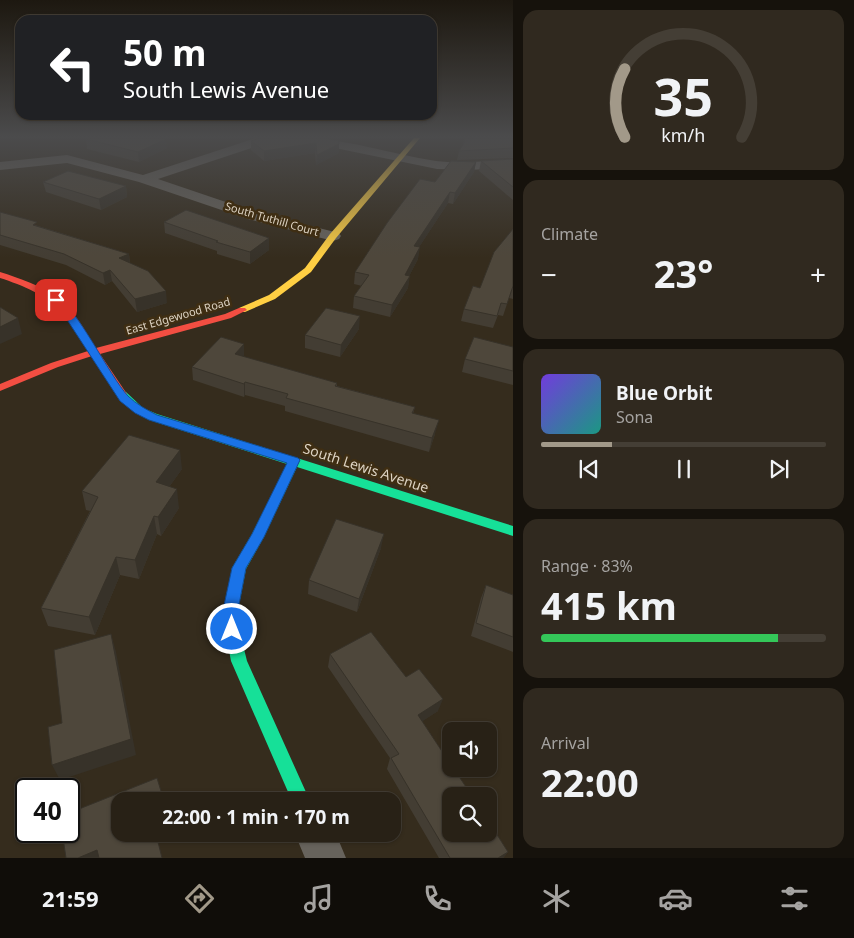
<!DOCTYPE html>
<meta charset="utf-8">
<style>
body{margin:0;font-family:"Noto Sans",sans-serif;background:#30291f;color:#f1f3f6;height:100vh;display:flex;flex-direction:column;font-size:19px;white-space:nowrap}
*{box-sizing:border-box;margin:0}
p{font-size:16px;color:#a5a3a1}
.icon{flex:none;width:28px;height:28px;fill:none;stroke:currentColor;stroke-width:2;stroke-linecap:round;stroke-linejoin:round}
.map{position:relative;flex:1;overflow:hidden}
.sheet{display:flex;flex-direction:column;gap:10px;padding:10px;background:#16120c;width:341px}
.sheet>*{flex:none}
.guide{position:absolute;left:15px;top:15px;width:422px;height:105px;border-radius:15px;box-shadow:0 1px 4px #0004,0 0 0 1px #443e35;background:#202124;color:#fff;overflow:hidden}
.controls{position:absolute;left:442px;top:722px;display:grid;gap:10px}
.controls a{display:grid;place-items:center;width:55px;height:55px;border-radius:10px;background:#282116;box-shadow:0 1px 4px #0004,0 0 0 1px #443e35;font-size:25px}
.speed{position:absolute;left:15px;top:778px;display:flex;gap:10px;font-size:25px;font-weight:700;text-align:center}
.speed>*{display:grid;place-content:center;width:65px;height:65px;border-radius:50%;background:#282116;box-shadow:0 1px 4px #0004,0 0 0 1px #443e35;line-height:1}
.speed .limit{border:2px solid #111;border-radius:8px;background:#fff;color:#111}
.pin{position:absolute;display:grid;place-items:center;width:42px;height:42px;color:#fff;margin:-21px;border-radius:10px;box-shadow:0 2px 8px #0006}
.me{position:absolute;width:55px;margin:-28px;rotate:0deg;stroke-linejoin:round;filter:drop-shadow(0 0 4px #0008)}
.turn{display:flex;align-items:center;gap:18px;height:105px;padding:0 25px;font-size:22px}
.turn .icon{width:65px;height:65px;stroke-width:2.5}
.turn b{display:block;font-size:35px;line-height:42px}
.big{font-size:38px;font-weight:700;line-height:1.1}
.sheet .card{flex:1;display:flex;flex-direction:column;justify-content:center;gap:8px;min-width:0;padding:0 18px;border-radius:15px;background:#30291f}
.sheet .dial{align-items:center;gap:0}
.dial svg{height:130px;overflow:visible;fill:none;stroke:#443e35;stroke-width:7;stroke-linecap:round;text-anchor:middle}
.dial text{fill:#f1f3f6;stroke:none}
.song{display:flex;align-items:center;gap:15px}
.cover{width:60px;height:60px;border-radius:8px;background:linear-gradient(135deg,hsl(260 70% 55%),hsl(170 70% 35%))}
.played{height:5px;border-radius:2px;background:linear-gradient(90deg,#a29989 25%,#443e35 25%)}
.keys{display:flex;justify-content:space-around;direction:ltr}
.heat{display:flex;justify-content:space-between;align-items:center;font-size:28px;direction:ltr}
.charge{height:8px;border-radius:4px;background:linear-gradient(90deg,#34c759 83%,#443e35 0)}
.trip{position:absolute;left:111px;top:792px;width:290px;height:50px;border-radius:15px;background:#282116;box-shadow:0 1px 4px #0004,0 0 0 1px #443e35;font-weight:700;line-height:50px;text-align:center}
.dock{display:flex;height:80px;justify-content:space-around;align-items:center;background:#100d09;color:#a5a3a1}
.dock .icon{width:35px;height:35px}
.dock .current{color:#a29989}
.dock b{font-size:22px;color:#f1f3f6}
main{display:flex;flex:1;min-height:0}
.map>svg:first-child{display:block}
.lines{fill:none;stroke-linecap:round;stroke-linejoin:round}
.street{fill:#67635c;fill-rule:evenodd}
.fast{fill:#16e098;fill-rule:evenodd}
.slow{fill:#ffcf43;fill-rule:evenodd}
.jam{fill:#f24e42;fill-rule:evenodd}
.wall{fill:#433d33}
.shaded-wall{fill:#373229}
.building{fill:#4e473b;stroke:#373229}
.route{fill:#1a73e8;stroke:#114b97}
.labels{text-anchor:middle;stroke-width:5;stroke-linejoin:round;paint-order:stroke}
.far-street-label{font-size:11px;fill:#ddd3c3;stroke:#3f2e13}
.street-label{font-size:14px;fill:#ddd3c3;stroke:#3f2e13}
</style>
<main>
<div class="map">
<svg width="513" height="858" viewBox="0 0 513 858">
<rect width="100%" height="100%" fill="#352c1d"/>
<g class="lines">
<path class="street" d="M256,138H275L273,141L158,179L258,213L339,233L341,236L339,239L333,241L248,219L139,182L67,163L0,170V162L67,155L143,175Z
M300,138C346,138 390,154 436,161C461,164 488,161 513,159V167L470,170L437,169L306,142Z
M295,834H336L346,858H305Z"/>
<path class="fast" d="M122,391L126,392L143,408L157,414L513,526V536L297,467L264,537L246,569L238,610L239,629L247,661L310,801H292L231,661L225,629L224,610L232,568L252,534L287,464L149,420L135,412L118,396L117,394Z"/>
<path class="slow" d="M414,138H420L336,238L311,272L275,299L245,312H239V308L269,295L305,268L330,234Z"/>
<path class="jam" d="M0,272C19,278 42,286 58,298C75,310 85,332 96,348L225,314L239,308H245L247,310L231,318L100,354L127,394L126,396H118L92,356L58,367L0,391V384L51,363L88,351C80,339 73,325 64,314C49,296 22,285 0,278Z"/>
</g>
<path class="wall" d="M259,138H336V139L327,138L339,144V153L316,165L315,153L264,161L251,150V141Z
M464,138H513V158L457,160L459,151L463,144Z
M86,139L167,148L139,162L87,149Z
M513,159V200L479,171L481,161Z
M476,162L474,172L453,204L448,203L419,247L418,259L409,276L408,288L390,317L353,308L354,296L362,286L354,284L355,272L435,182Z
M43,182L126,186L127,197L101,210L46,192Z
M0,212L38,226L129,254L130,263L167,303L137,312L112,281L105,285L66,265L0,245Z
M164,222L269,238V250L250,264L217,254V251L165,233Z
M513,229V299L509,298L503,316L498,315L493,328L461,321L464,309L480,288Z
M359,329L340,357L305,348V335Z
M244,344V357L337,383V386L415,407L413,414L435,434L429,452L285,411V406L245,395L244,397L193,380L192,367Z
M513,347V385L462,372L465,359Z
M182,469L169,487L179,508L161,536L157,534L139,579L120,575L95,635L48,626L41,608L90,511L86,510L82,491Z
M381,548L357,612L308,594L309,580Z
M486,585L513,595V652L471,636L481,598Z
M330,654L406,677L438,711L422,721L508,852L503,858H439L387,769L390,758L328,667Z"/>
<path class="shaded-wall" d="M240,138H250L240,141Z
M166,139L167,148L139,162L138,152Z
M316,143L315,153L264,161V151Z
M339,144V153L316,165L317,155Z
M476,162L474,172L453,204L455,193Z
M126,186L127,197L101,210L99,199Z
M450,192L448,203L412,258L414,246Z
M269,238V250L250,264V252Z
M420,247L418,259L405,284L410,276L408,288L390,317L392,305L405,275Z
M129,254L130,265L119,258Z
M110,270L112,281L105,285L103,273Z
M166,291L167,303L137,312L135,299Z
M360,316L359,329L340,357L341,345Z
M18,318L22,334L0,344V327Z
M244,344V357L235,354Z
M245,382V395L244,397V384Z
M439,420L435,434L429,452L432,438Z
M180,450L182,469L159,501L156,482Z
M177,489L179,508L161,536L158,517Z
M154,516L157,534L139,579L135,560Z
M384,534L381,548L357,612L359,599Z
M116,557L120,575L95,635L89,617Z
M111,634L116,652L136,755L60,780L52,765Z
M443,699L438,711L414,727L418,715Z
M97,850L101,858H78Z
M508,852L503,858H498Z"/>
<path class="building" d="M86,138H163L166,139L138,152L86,139Z
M259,138H325L339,141V144L317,155L316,143L264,151L251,141Z
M465,138H513V148L459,151L464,143Z
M513,159V187L481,161Z
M451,161L476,162L455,193L450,192L414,246L420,247L405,275L410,276L392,305L354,296L369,275L355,272L387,223L420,179L435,182Z
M68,171L126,186L99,199L43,182Z
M186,210L269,238L250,252L216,242L218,241L164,222Z
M0,212L37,222L33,225L129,254L119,258L148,271L166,291L135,299L110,270L103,273L64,254L0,235Z
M513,229V286L507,304L501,303L497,316L464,309L473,286L480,288L494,252Z
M0,307L18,318L0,327Z
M326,308L360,316L341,345L305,335Z
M221,337L244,344L235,354L337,383L335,386L415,407L412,413L439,420L432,438L286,398L288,394L245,382L244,384L192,367Z
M474,337L513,347V371L465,359Z
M129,435L180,450L156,482L177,489L158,517L154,516L135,560L116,557L89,617L41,608L98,497L82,491Z
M336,519L384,534L359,599L309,580Z
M486,585L513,595V637L476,623Z
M371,632L406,677L419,669L443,699L418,715L451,765V769H454L472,796H451V834H489V822L508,852L498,858H450L391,758L399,754L330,654Z
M111,634L131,739L52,765L48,727L62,723L54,650Z
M157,778L164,801H120V834H156L162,858H99L97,850L78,858H66L62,831H69V813Z"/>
<linearGradient id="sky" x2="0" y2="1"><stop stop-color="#1d1810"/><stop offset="0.53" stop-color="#4b4b4c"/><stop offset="1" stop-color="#4b4b4c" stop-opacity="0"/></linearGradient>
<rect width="513" height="258" fill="url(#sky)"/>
<path class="route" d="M56,297C75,304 110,377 128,396C136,404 147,410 157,415L298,458L300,460L264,537L246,568L238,610L239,629L237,634L232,636L227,634L224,629L223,610L232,568L252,534L287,463L149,420L135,413L120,401L64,315L51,300Z"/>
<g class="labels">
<g class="far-street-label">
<text transform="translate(272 219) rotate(16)" y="4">South Tuthill Court</text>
<text transform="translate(178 316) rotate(-16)" y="4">East Edgewood Road</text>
</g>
<g class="street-label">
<text transform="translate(366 468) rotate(18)" y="5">South Lewis Avenue</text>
</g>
</g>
</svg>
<div class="controls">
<a><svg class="icon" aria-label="sound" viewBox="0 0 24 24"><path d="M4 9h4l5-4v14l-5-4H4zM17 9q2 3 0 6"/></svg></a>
<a><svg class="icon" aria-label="search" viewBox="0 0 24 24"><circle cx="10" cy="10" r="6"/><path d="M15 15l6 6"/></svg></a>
</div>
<div class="speed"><div class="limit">40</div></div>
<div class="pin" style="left:56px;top:300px;background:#d93025"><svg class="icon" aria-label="arrive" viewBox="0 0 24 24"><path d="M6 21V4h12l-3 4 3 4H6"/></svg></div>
<svg class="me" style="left:232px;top:629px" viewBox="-20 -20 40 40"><circle r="17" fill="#1a73e8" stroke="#fff" stroke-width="3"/><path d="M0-11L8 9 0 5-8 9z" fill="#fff"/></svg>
<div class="trip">22:00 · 1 min · 170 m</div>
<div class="guide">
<div class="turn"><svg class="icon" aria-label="left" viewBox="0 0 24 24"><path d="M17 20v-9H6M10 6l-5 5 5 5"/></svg><div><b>50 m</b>South Lewis Avenue</div></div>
</div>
</div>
<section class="sheet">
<div class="card dial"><svg viewBox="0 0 100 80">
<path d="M14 69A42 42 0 1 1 86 69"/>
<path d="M14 69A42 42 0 0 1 14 27" stroke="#a29989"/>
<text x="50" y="56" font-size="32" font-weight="700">35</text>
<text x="50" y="72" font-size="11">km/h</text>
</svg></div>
<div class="card"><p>Climate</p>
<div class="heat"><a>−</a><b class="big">23°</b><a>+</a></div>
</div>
<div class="card">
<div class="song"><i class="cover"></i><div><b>Blue Orbit</b><p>Sona</p></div></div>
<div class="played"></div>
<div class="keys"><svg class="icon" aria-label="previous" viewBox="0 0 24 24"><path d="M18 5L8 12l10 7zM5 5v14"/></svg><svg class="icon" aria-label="pause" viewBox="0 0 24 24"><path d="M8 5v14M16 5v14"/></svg><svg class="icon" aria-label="next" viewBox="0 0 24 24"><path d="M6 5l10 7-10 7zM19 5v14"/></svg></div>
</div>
<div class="card"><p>Range · 83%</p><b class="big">415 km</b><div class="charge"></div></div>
<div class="card"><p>Arrival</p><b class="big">22:00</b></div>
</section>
</main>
<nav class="dock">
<b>21:59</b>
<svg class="icon current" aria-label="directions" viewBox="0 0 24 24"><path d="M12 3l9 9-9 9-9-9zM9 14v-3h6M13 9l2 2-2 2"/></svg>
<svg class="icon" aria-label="music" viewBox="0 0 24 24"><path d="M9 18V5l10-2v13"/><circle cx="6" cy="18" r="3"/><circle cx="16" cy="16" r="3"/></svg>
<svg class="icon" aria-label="phone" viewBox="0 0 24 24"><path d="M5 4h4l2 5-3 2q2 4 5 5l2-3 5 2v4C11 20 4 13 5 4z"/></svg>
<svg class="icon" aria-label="climate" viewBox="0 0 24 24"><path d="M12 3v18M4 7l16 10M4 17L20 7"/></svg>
<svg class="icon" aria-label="car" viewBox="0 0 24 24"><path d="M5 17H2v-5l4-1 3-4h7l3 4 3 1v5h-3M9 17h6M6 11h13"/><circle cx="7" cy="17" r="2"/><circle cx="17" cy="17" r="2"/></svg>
<svg class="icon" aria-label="filters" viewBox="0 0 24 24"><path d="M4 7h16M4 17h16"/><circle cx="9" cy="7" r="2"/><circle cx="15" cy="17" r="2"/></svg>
</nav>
